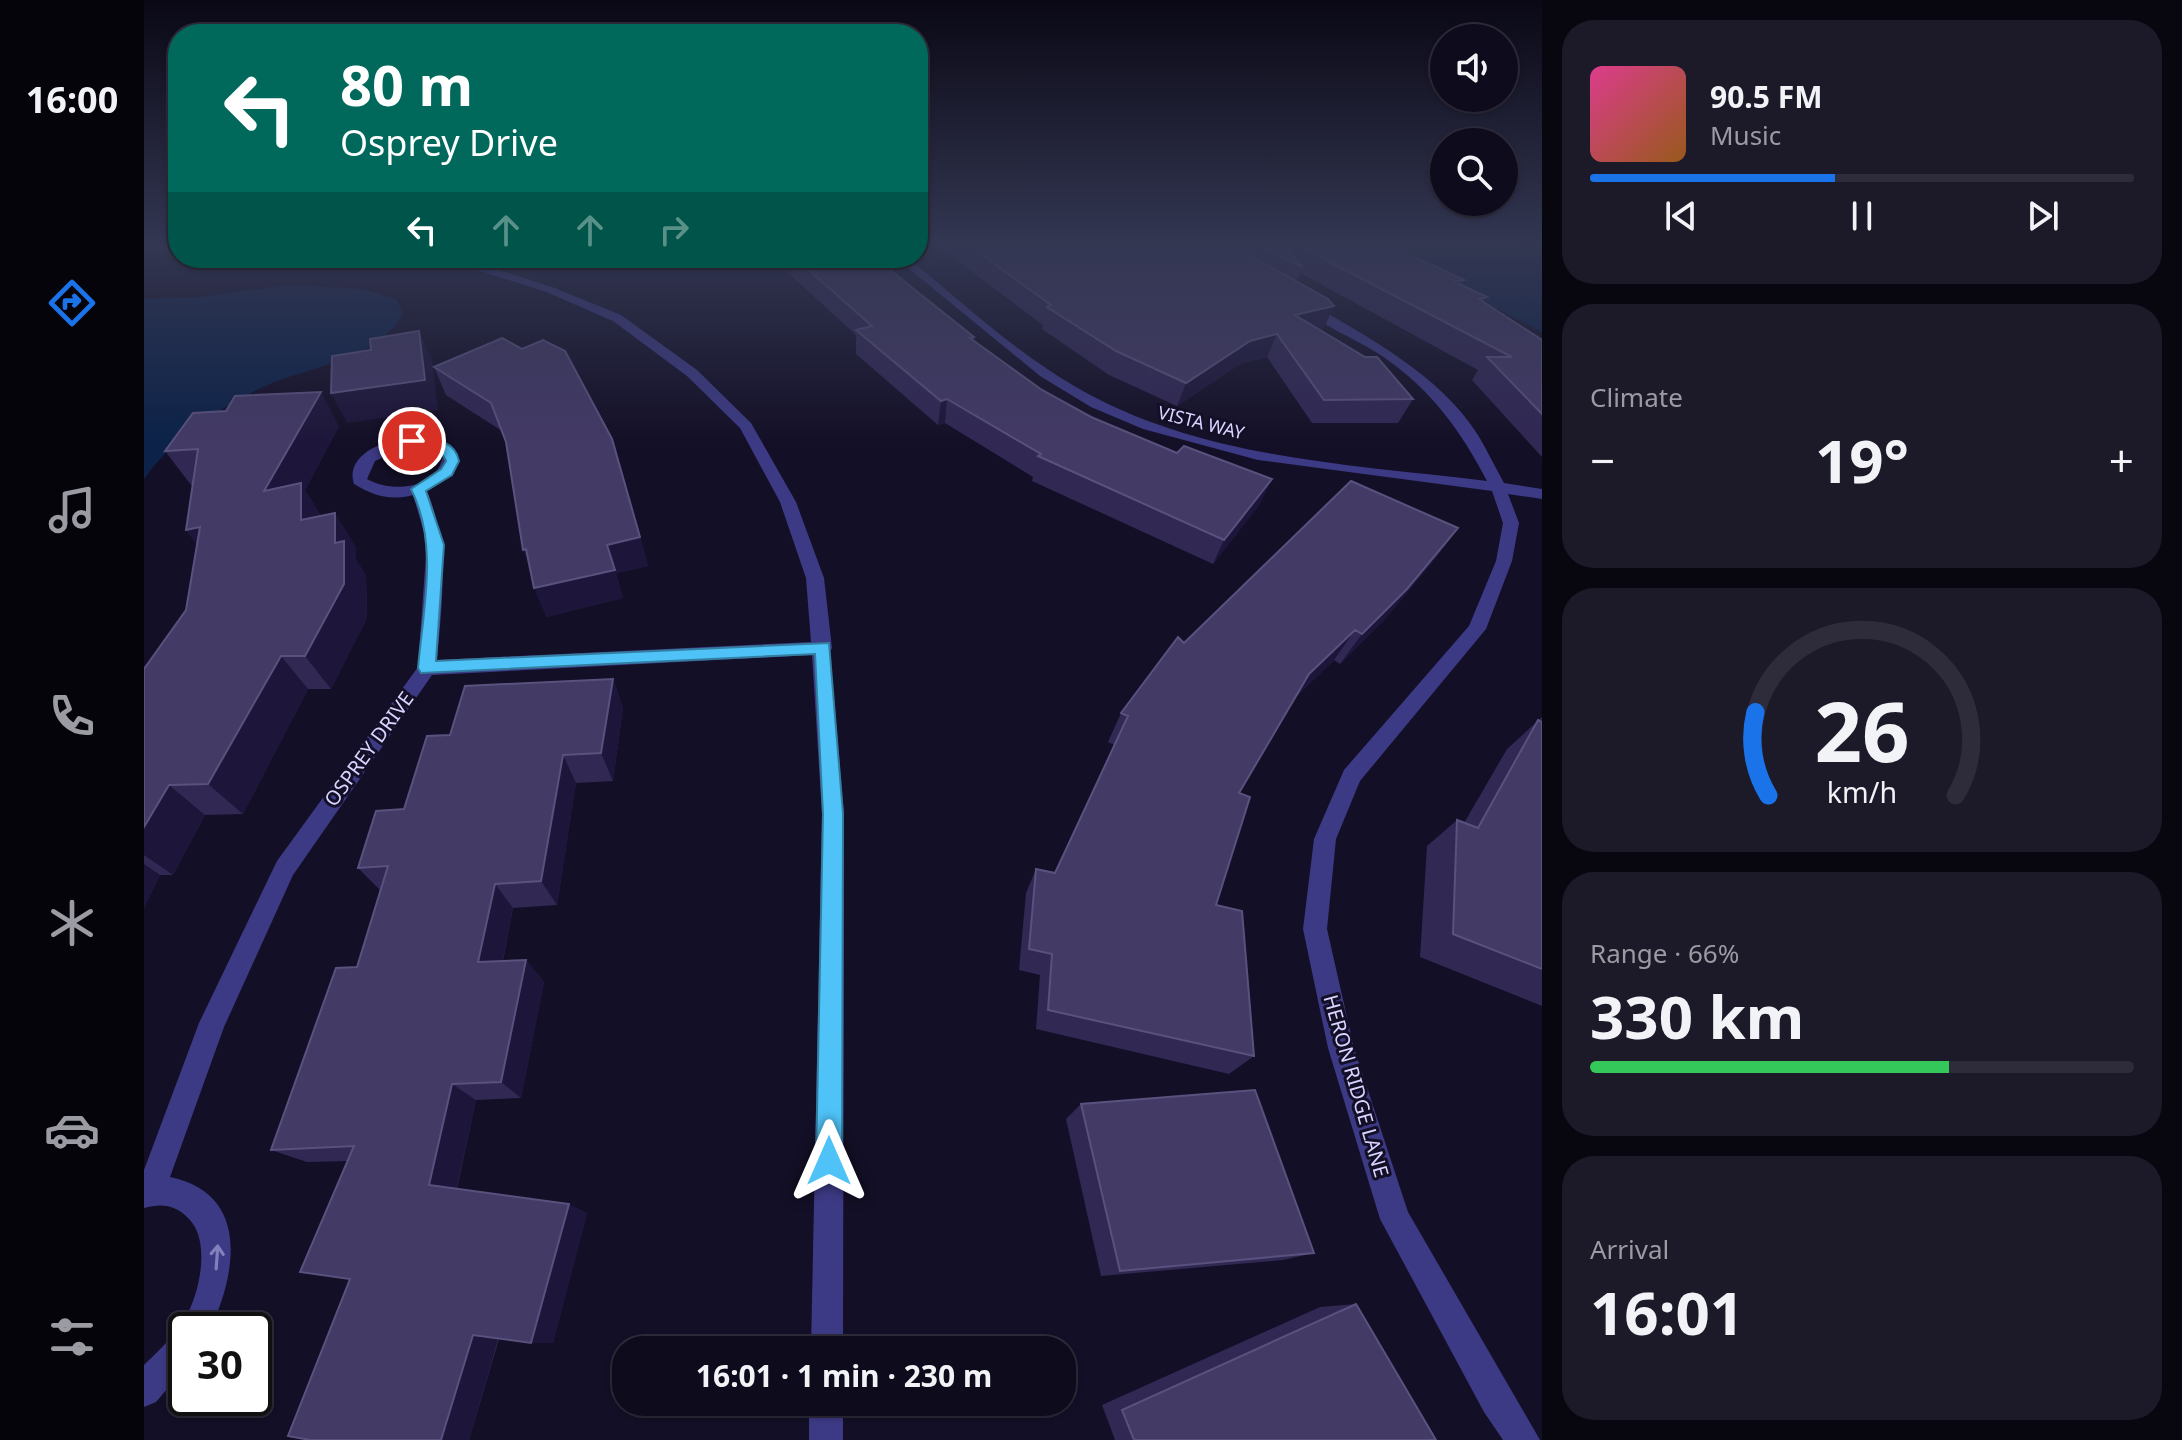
<!DOCTYPE html>
<meta charset="utf-8">
<style>
body{margin:0;font-family:"Noto Sans",sans-serif;background:#1c1929;color:#f1f3f6;height:100vh;display:flex;flex-direction:column;font-size:30px;white-space:nowrap}
*{box-sizing:border-box;margin:0}
p{font-size:26px;color:#9b9ba3}
.icon{flex:none;width:44px;height:44px;fill:none;stroke:currentColor;stroke-width:2;stroke-linecap:round;stroke-linejoin:round}
.map{position:relative;flex:1;overflow:hidden}
.side{display:flex;flex-direction:column;gap:20px;padding:20px;background:#08060f;width:640px}
.side>*{flex:none}
.guide{position:absolute;left:24px;top:24px;width:760px;height:244px;border-radius:32px;box-shadow:0 2px 6px #0004,0 0 0 2px #2e2b3b;background:#00695c;color:#fff;overflow:hidden}
.fabs{position:absolute;left:1286px;top:24px;display:grid;gap:16px}
.fabs a{display:grid;place-items:center;width:88px;height:88px;border-radius:50%;background:#0e0b1c;box-shadow:0 2px 6px #0004,0 0 0 2px #2e2b3b;font-size:40px}
.speed{position:absolute;left:24px;top:1312px;display:flex;gap:16px;font-size:40px;font-weight:700;text-align:center}
.speed>*{display:grid;place-content:center;width:104px;height:104px;border-radius:50%;background:#0e0b1c;box-shadow:0 2px 6px #0004,0 0 0 2px #2e2b3b;line-height:1}
.speed .limit{border:4px solid #111;border-radius:12px;background:#fff;color:#111}
.pin{position:absolute;display:grid;place-items:center;width:68px;height:68px;color:#fff;margin:-34px;border:4px solid #fff;border-radius:50%;box-shadow:0 2px 8px #0007}
.me{position:absolute;width:88px;margin:-44px;rotate:0deg;stroke-linejoin:round;filter:drop-shadow(0 0 6px #0008)}
.turn{display:flex;align-items:center;gap:28px;height:168px;padding:0 40px;font-size:36px}
.turn .icon{width:104px;height:104px;stroke-width:2.5}
.turn b{display:block;font-size:56px;line-height:68px}
.lanes{display:flex;align-items:center;height:76px;padding:0 40px;background:#0003;justify-content:center;gap:40px;direction:ltr}
.lanes .off{opacity:.35}
.big{font-size:60px;font-weight:700;line-height:1.1}
.side .widget{flex:1;display:flex;flex-direction:column;justify-content:center;gap:12px;min-width:0;padding:0 28px;border-radius:32px;background:#1c1929}
.side .dial{align-items:center;gap:0}
.dial svg{height:208px;overflow:visible;fill:none;stroke:#2e2b3b;stroke-width:7;stroke-linecap:round;text-anchor:middle}
.dial text{fill:#f1f3f6;stroke:none}
.song{display:flex;align-items:center;gap:24px}
.cover{width:96px;height:96px;border-radius:12px;background:linear-gradient(135deg,hsl(330 70% 55%),hsl(30 70% 35%))}
.played{height:8px;border-radius:4px;background:linear-gradient(90deg,#1a73e8 45%,#2e2b3b 45%)}
.keys{display:flex;justify-content:space-around;direction:ltr}
.heat{display:flex;justify-content:space-between;align-items:center;font-size:44px;direction:ltr}
.charge{height:12px;border-radius:6px;background:linear-gradient(90deg,#34c759 66%,#2e2b3b 0)}
.trip{position:absolute;left:468px;top:1336px;width:464px;height:80px;border-radius:32px;background:#0e0b1c;box-shadow:0 2px 6px #0004,0 0 0 2px #2e2b3b;font-weight:700;line-height:80px;text-align:center}
main{display:flex;flex:1;min-height:0}
.tabs{display:flex;flex-direction:column;width:144px;justify-content:space-around;align-items:center;background:#06040b;color:#9b9ba3}
.tabs .icon{width:56px;height:56px}
.tabs .current{color:#1a73e8}
.tabs b{font-size:36px;color:#f1f3f6}
.map>svg:first-child{display:block}
.water{fill:#0c2248}
.lines{fill:none;stroke-linecap:round;stroke-linejoin:round}
.minor{fill:#3d3a85;fill-rule:evenodd}
.wall{fill:#312854}
.shaded-wall{fill:#1d163a}
.building{fill:#433a66;stroke:#5a527e;stroke-width:2}
.oneway{stroke:#837fbc}
.route{fill:#4fc3f7;stroke:#337fa1;stroke-width:2}
.labels{text-anchor:middle;stroke-width:6;stroke-linejoin:round;paint-order:stroke}
.far-street-label{font-size:18px;fill:#d9d4ff;stroke:#130f26}
.street-label{font-size:20px;fill:#d9d4ff;stroke:#130f26}
</style>
<main>
<nav class="tabs">
<b>16:00</b>
<svg class="icon current" aria-label="directions" viewBox="0 0 24 24"><path d="M12 3l9 9-9 9-9-9zM9 14v-3h6M13 9l2 2-2 2"/></svg>
<svg class="icon" aria-label="music" viewBox="0 0 24 24"><path d="M9 18V5l10-2v13"/><circle cx="6" cy="18" r="3"/><circle cx="16" cy="16" r="3"/></svg>
<svg class="icon" aria-label="phone" viewBox="0 0 24 24"><path d="M5 4h4l2 5-3 2q2 4 5 5l2-3 5 2v4C11 20 4 13 5 4z"/></svg>
<svg class="icon" aria-label="climate" viewBox="0 0 24 24"><path d="M12 3v18M4 7l16 10M4 17L20 7"/></svg>
<svg class="icon" aria-label="car" viewBox="0 0 24 24"><path d="M5 17H2v-5l4-1 3-4h7l3 4 3 1v5h-3M9 17h6M6 11h13"/><circle cx="7" cy="17" r="2"/><circle cx="17" cy="17" r="2"/></svg>
<svg class="icon" aria-label="filters" viewBox="0 0 24 24"><path d="M4 7h16M4 17h16"/><circle cx="9" cy="7" r="2"/><circle cx="15" cy="17" r="2"/></svg>
</nav>
<div class="map">
<svg width="1398" height="1440" viewBox="0 0 1398 1440">
<rect width="100%" height="100%" fill="#130f26"/>
<path class="water" d="M1223,242H1366L1398,255V332Z
M147,285L217,289L252,299L259,314C236,358 169,366 126,384C78,405 31,436 0,479V299L56,297Z"/>
<g class="lines">
<path class="minor" d="M34,243V249L0,252V246Z
M122,258L308,262L301,258H317L408,287L477,315L553,370L607,423L652,502L680,578L688,648L686,652L700,814L699,1350H667L678,814L668,655L288,675L149,875L80,1027L26,1177C107,1194 92,1274 66,1330H42V1367L12,1402L0,1407V1365C11,1354 25,1341 34,1329C54,1305 69,1243 45,1219C32,1205 18,1203 0,1208V1170L55,1023L133,861L274,667L282,554L280,532L269,495C246,501 230,496 210,484C196,442 286,423 314,454C312,473 299,482 283,491C306,546 298,602 293,660L667,642L662,578L636,502L596,428L543,376L469,321L400,291L326,268L127,261ZM268,445L290,449L299,455C294,490 247,493 223,479L231,461Z
M752,258H764C818,302 871,352 932,387C1056,459 1205,464 1343,481C1317,431 1288,391 1241,358C1214,339 1180,328 1156,306L1166,303C1225,338 1296,375 1334,435C1343,450 1351,467 1360,483L1398,489V499L1364,494L1375,523L1368,561L1342,629L1216,781L1192,839L1183,929L1210,1048L1264,1212L1396,1440H1359L1340,1412L1236,1219L1184,1048L1159,929L1170,839L1200,770L1325,626L1352,561L1359,523L1348,491L1114,460L999,429L947,407L896,376Z
M665,1402H699V1440H665Z"/>
</g>
<path class="wall" d="M789,242H1239L1317,285L1343,297L1340,302L1398,340V457L1328,380L1334,370L1156,273L1152,281L1180,328L1175,330L1269,399L1254,423H1168L1123,357L1096,364L1033,406L965,375L898,329L899,325Z
M628,258H731L830,337V341L898,390L1116,504L1069,564L888,481L889,477L801,423L794,425L712,354V335Z
M358,338L496,537L504,566L472,573L479,598L402,617L362,442L358,431L302,395L290,367Z
M82,411L195,426L161,490L177,516L212,547V560L222,575L223,618L187,689H164L99,814L61,815L29,875H16L0,908V669L42,610L53,544L42,530L49,485H47L21,451Z
M1314,528L1291,559L1241,619L1196,664L1190,660L1152,697L1095,793L1072,905L1110,1056L1085,1074L892,1029L896,975L875,970L882,893L892,869L911,873L970,745L964,742L977,713L1040,643Z
M469,679L479,708L469,781L432,783L413,905L369,908L359,961L382,960L400,982L377,1098L332,1100L313,1189L443,1213L409,1343L355,1339L325,1440L206,1279L204,1161L163,1162L127,1150L213,967L236,890L214,868L260,809L306,735Z
M1398,717V1006L1276,957L1283,846L1313,820L1320,823L1363,749Z
M937,1104L1170,1253L1139,1260L957,1276L922,1119Z
M1212,1304L1292,1440H971L958,1405L1176,1307Z"/>
<path class="shaded-wall" d="M1190,306L1180,328L1141,338L1151,315Z
M275,331L288,360L294,410L203,423L187,393Z
M1133,334L1123,357L1096,364L1033,406L1042,383L1106,341Z
M177,392L195,426L161,490L178,517L180,554L120,491Z
M803,399L801,423L794,425L797,401Z
M1128,479L1116,504L1069,564L1080,540Z
M191,513L212,547V560L222,575L223,618L187,689L161,656L191,543Z
M56,527L69,564L42,530Z
M1314,528L1291,559L1241,619L1196,664L1218,634Z
M496,537L504,566L472,573L479,598L402,617L390,588L463,545Z
M382,549L390,578L379,550Z
M1211,630L1190,660L1145,704L1165,674Z
M137,656L164,689L99,814L64,784Z
M469,679L479,708L469,781L457,753Z
M419,755L432,783L413,905L397,881Z
M25,785L61,815L29,875L0,855V827Z
M0,864L16,875L0,908Z
M351,884L369,908L354,984L334,962Z
M382,960L400,982L377,1098L357,1082Z
M308,1084L332,1100L311,1195L285,1185Z
M425,1204L443,1213L409,1343H387Z
M329,1335L355,1336L325,1440H297Z"/>
<path class="building" d="M820,242H1082L1184,299L1190,306L1151,315L1221,357H1233L1269,399L1180,400L1133,334L1106,341L1042,383L972,351L903,307L907,305Z
M1108,242H1137L1158,267Z
M1147,242H1239L1320,280L1311,282L1343,297L1335,299L1398,340V414L1343,357H1368Z
M651,258H731L830,337L826,338L898,390L947,417L1033,453L1040,446L1128,479L1080,540L894,456L897,454L803,399L797,401L712,330L728,326Z
M275,331L281,380L187,393L188,356L227,350L226,339Z
M358,338L378,349L399,340L421,351L468,439L496,537L463,545L471,570L390,588L382,549L379,550L362,442L347,403L290,367Z
M177,392L120,491L157,483V520L191,513V543L200,541V584L161,656H137L64,784L25,785L0,827V669L42,610L56,527L42,530L54,449L21,451L49,413L82,411L91,396Z
M1207,481L1314,528L1263,589L1218,634L1211,630L1165,674L1095,793L1106,797L1072,905L1098,911L1110,1056L904,1010L908,954L885,949L892,869L911,873L984,716L977,713L1034,637L1040,643Z
M469,679L457,753L419,755L397,881L351,884L334,962L382,960L357,1082L308,1084L285,1185L425,1204L387,1343L329,1335L297,1440H166L144,1436L206,1279L156,1272L210,1146L127,1150L192,968L213,967L244,866L214,868L232,811L260,809L283,736L306,735L321,686Z
M1394,720L1398,722V969L1309,934L1313,820L1334,828Z
M1111,1090L1170,1253L976,1271L937,1104Z
M1212,1304L1292,1440H990L978,1410Z"/>
<defs><path id="oneway-shaft" d="M-6 0H5M1.5-3L5.5 0L1.5 3" fill="none" stroke-width="1.6" stroke-linecap="round" stroke-linejoin="round" transform="scale(2)"/></defs>
<use class="oneway" href="#oneway-shaft" transform="translate(73 1257) rotate(-86)"/>
<linearGradient id="sky" x2="0" y2="1"><stop stop-color="#0a0815"/><stop offset="0.55" stop-color="#333752"/><stop offset="1" stop-color="#333752" stop-opacity="0"/></linearGradient>
<rect width="1398" height="444" fill="url(#sky)"/>
<path class="route" d="M268,437C289,440 310,438 315,461L308,475L282,491L300,545L292,661L685,643L699,814L698,1161L694,1170L685,1174L676,1170L672,1161L679,814L671,654L277,673L274,668C279,610 295,544 267,489L297,469L302,461L295,448L264,444V438Z"/>
<g class="labels">
<g class="far-street-label">
<text transform="translate(1057 423) rotate(14)" y="6">VISTA WAY</text>
</g>
<g class="street-label">
<text transform="translate(225 749) rotate(-54)" y="7">OSPREY DRIVE</text>
<text transform="translate(1212 1086) rotate(74)" y="7">HERON RIDGE LANE</text>
</g>
</g>
</svg>
<div class="fabs">
<a><svg class="icon" aria-label="sound" viewBox="0 0 24 24"><path d="M4 9h4l5-4v14l-5-4H4zM17 9q2 3 0 6"/></svg></a>
<a><svg class="icon" aria-label="search" viewBox="0 0 24 24"><circle cx="10" cy="10" r="6"/><path d="M15 15l6 6"/></svg></a>
</div>
<div class="speed"><div class="limit">30</div></div>
<div class="pin" style="left:268px;top:441px;background:#d93025"><svg class="icon" aria-label="arrive" viewBox="0 0 24 24"><path d="M6 21V4h12l-3 4 3 4H6"/></svg></div>
<svg class="me" style="left:685px;top:1161px" viewBox="-20 -20 40 40"><path d="M0-17L14 15 0 8-14 15z" fill="#4fc3f7" stroke="#fff" stroke-width="4"/></svg>
<div class="trip">16:01 · 1 min · 230 m</div>
<div class="guide">
<div class="turn"><svg class="icon" aria-label="left" viewBox="0 0 24 24"><path d="M17 20v-9H6M10 6l-5 5 5 5"/></svg><div><b>80 m</b>Osprey Drive</div></div>
<div class="lanes"><svg class="icon" aria-label="left" viewBox="0 0 24 24"><path d="M17 20v-9H6M10 6l-5 5 5 5"/></svg><svg class="icon off" aria-label="ahead" viewBox="0 0 24 24"><path d="M12 20V5M6 11l6-6 6 6"/></svg><svg class="icon off" aria-label="ahead" viewBox="0 0 24 24"><path d="M12 20V5M6 11l6-6 6 6"/></svg><svg class="icon off" aria-label="right" viewBox="0 0 24 24"><path d="M7 20v-9h11M14 6l5 5-5 5"/></svg></div>
</div>
</div>
<section class="side">
<div class="widget">
<div class="song"><i class="cover"></i><div><b>90.5 FM</b><p>Music</p></div></div>
<div class="played"></div>
<div class="keys"><svg class="icon" aria-label="previous" viewBox="0 0 24 24"><path d="M18 5L8 12l10 7zM5 5v14"/></svg><svg class="icon" aria-label="pause" viewBox="0 0 24 24"><path d="M8 5v14M16 5v14"/></svg><svg class="icon" aria-label="next" viewBox="0 0 24 24"><path d="M6 5l10 7-10 7zM19 5v14"/></svg></div>
</div>
<div class="widget"><p>Climate</p>
<div class="heat"><a>−</a><b class="big">19°</b><a>+</a></div>
</div>
<div class="widget dial"><svg viewBox="0 0 100 80">
<path d="M14 69A42 42 0 1 1 86 69"/>
<path d="M14 69A42 42 0 0 1 9 37" stroke="#1a73e8"/>
<text x="50" y="56" font-size="32" font-weight="700">26</text>
<text x="50" y="72" font-size="11">km/h</text>
</svg></div>
<div class="widget"><p>Range · 66%</p><b class="big">330 km</b><div class="charge"></div></div>
<div class="widget"><p>Arrival</p><b class="big">16:01</b></div>
</section>
</main>
